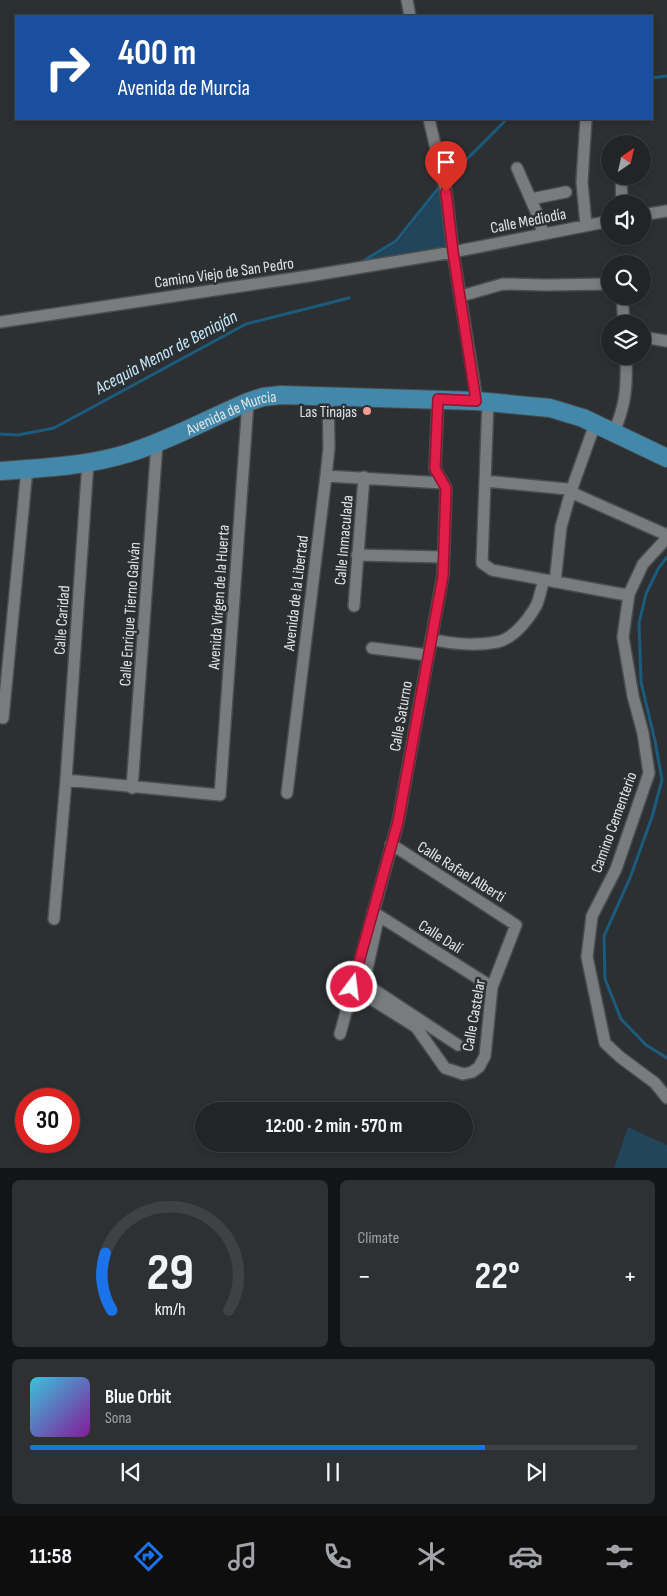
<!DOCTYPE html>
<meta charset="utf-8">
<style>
body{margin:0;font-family:"Sofia Sans Condensed",sans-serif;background:#2e3032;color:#f1f3f6;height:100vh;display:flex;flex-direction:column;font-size:19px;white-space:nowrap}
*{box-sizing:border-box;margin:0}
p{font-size:16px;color:#a2a4a7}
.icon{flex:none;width:28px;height:28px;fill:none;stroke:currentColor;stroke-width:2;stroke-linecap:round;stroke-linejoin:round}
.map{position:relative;height:1168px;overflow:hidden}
.panel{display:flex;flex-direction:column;gap:12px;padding:12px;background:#131415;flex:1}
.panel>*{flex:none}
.banner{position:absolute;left:15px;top:15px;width:638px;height:105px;border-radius:0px;box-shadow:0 2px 8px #0003,0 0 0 1px #3f4143;background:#1a4fa0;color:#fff;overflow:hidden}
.needle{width:32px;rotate:34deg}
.controls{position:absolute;left:601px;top:135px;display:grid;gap:10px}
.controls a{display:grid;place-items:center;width:50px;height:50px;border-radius:50%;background:#222426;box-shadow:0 2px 8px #0003,0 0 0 1px #3f4143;font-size:25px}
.speed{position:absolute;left:15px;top:1088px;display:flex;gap:10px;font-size:25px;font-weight:700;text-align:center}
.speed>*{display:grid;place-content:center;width:65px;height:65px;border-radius:50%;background:#222426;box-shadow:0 2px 8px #0003,0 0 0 1px #3f4143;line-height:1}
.speed .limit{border:8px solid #d22;background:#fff;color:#111}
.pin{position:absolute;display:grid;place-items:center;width:42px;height:42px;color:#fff;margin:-51px -21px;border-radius:50% 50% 50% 0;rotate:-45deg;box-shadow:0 0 5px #0007}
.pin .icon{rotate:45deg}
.me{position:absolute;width:55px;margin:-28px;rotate:15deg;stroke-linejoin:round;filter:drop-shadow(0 0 4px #0008)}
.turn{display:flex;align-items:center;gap:18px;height:105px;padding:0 20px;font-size:22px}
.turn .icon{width:65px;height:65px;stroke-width:2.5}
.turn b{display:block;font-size:35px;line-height:42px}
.big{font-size:38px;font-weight:700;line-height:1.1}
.panel .tile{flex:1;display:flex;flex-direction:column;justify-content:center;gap:8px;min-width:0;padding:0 18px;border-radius:8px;background:#2e3032}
.panel .dial{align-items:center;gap:0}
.dial svg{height:130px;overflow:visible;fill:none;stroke:#3f4143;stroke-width:7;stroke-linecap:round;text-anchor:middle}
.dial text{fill:#f1f3f6;stroke:none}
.song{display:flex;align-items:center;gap:15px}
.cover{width:60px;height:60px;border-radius:8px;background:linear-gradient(135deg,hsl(190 70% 55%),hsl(290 70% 35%))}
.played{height:5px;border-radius:2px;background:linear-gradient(90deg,#1a73e8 75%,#3f4143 75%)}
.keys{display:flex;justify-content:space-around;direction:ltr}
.heat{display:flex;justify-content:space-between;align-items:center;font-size:28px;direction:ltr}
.panel .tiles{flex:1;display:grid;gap:12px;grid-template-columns:1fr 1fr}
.tile:last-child{grid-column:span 2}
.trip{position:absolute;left:195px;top:1102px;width:278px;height:50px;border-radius:25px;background:#222426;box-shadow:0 2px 8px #0003,0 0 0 1px #3f4143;font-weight:700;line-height:50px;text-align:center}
.dock{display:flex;height:80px;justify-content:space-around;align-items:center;background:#0e0e0f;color:#a2a4a7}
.dock .icon{width:35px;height:35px}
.dock .on{color:#1a73e8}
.dock b{font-size:22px;color:#f1f3f6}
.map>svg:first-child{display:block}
.green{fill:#21455a}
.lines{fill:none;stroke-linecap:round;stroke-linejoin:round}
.stream{stroke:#1b5c7e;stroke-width:3}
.street-casing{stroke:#4a4d4f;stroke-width:14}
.primary-casing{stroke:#4a4d4f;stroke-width:20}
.street{stroke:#787c7e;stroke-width:11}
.primary{stroke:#4188aa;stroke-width:18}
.route-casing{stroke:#92132f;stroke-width:12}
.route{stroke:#e11d48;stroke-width:9}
.poi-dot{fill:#f59c93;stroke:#2d3032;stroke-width:2}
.labels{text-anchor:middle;stroke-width:5;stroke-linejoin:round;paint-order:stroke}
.street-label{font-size:16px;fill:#e1e3e5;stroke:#2d3032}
.poi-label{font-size:16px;fill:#e1e3e5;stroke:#2d3032;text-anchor:end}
.water-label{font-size:18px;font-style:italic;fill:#c6e7fc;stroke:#2d3032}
</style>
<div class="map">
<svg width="667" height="1169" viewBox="0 0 667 1169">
<rect width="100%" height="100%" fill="#2d3032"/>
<path class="green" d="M441,188L446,252L359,266L398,242Z
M628,1127L667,1145V1168H614Z"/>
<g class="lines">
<path class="stream" d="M651,78L667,76
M447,179L507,119
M360,263L396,241L441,185
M0,434L18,435L54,428L246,324L349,298
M667,557L658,569L646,594L639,623L641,682L655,741L662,780L652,817L630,878L604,936L605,979L621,1019L646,1045L667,1058"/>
<g class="street-casing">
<path id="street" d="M407,0L410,16
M429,119L446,192L453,252L477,401
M586,119L582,182L586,225
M517,168L538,216L543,234
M621,176L622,204
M531,199L566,192
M642,215L667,211
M461,296L503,284L545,285L610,284
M622,296L624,324
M0,322L309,276L453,252L610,221
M642,337L667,341
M488,401L482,563L492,570L621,594H629
M614,432C626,404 627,386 626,356
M326,476L443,483
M485,481L567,489L577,495L667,535
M667,538L643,564L629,594L623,637L633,696L643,733L649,773L616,869L592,916L587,957L605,1043L620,1057L655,1083L667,1098
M357,555L443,557
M555,582L561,527L571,491L595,424
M354,606L364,477
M431,639C450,644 476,646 497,642C513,639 528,620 536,606C540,598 541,588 544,580
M372,648L428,655
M3,718L27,469
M66,780L220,795L248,402
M132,788L157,443
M287,793L326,476L329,448L328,396
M373,912L492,987
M54,919L66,780L88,462
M377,924L364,983L458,1045
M352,987L416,1027L445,1068L463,1074L472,1072L479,1067L485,1056L492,987L516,925L391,844
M340,1034L398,822L443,575L446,488L435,469L438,399"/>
</g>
<g class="primary-casing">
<g id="primary">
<path id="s1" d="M0,471C43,468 88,466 129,453C170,440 208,419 248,402L263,397L281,395L477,401L550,408L583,418L667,458"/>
</g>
</g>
<use href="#street" class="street"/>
<use href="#primary" class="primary"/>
</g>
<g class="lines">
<g class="route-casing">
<path id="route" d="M352,987L398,822L443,576L446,488L435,469L438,399L476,401L453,252L446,192"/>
</g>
<use href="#route" class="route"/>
</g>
<circle class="poi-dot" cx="367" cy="411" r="5"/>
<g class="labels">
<g class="street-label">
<text transform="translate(528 220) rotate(-11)" y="6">Calle Mediodía</text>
<text transform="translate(224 272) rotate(-8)" y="6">Camino Viejo de San Pedro</text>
<text dy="6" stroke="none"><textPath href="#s1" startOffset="241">Avenida de Murcia</textPath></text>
<text transform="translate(343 540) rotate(-85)" y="6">Calle Inmaculada</text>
<text transform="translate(295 593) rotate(-83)" y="6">Avenida de la Libertad</text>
<text transform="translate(218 597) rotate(-86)" y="6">Avenida Virgen de la Huerta</text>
<text transform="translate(129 614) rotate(-86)" y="6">Calle Enrique Tierno Galván</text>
<text transform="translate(61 620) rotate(-86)" y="6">Calle Caridad</text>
<text transform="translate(400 716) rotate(-80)" y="6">Calle Saturno</text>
<text transform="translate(613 822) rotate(-70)" y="6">Camino Cementerio</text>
<text transform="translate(462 871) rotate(32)" y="6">Calle Rafael Alberti</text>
<text transform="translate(441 936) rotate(32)" y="6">Calle Dalí</text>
<text transform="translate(473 1015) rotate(-80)" y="6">Calle Castelar</text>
</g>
<g class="poi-label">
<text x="357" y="417">Las Tinajas</text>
</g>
<g class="water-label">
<text transform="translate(166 352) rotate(-28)" y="6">Acequia Menor de Beniaján</text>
</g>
</g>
</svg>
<div class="controls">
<a><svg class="needle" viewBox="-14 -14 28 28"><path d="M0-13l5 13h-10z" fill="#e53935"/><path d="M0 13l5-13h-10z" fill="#a2a4a7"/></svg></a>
<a><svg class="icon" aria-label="sound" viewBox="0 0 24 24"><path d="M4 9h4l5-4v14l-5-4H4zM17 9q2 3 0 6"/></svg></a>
<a><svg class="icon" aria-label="search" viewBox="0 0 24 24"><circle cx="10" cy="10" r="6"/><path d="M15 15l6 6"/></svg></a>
<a><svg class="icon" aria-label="layers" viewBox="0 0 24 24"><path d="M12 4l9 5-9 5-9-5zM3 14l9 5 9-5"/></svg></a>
</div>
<div class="speed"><div class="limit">30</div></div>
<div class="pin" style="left:446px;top:192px;background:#d93025"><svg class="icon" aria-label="arrive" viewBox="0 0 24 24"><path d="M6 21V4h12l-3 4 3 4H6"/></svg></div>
<svg class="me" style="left:352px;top:987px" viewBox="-20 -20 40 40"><circle r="17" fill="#e11d48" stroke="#fff" stroke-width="3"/><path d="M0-11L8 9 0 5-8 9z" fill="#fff"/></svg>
<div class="trip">12:00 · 2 min · 570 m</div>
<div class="banner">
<div class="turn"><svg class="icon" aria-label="right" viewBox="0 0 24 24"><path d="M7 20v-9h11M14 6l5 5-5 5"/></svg><div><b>400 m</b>Avenida de Murcia</div></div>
</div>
</div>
<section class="panel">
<div class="tiles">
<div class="tile dial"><svg viewBox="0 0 100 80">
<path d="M14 69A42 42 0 1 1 86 69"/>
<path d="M14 69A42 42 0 0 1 10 34" stroke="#1a73e8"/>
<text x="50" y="56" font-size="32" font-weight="700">29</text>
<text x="50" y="72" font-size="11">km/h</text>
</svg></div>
<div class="tile"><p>Climate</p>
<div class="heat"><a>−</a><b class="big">22°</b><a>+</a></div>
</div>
<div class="tile">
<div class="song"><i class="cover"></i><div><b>Blue Orbit</b><p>Sona</p></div></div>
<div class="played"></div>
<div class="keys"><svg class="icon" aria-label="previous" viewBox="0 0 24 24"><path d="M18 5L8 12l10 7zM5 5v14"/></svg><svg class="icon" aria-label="pause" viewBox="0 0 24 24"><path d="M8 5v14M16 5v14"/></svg><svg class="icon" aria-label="next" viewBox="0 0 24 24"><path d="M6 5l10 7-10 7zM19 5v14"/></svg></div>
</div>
</div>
</section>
<nav class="dock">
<b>11:58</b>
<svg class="icon on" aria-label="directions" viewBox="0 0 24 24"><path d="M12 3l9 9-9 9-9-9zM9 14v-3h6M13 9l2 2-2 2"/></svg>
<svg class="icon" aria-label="music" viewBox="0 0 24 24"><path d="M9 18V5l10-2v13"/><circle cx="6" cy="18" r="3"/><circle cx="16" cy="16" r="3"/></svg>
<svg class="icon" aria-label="phone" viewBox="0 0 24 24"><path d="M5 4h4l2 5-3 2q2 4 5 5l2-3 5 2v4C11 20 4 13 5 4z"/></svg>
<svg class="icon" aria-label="climate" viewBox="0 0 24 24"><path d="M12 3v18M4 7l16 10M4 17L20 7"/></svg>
<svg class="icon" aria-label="car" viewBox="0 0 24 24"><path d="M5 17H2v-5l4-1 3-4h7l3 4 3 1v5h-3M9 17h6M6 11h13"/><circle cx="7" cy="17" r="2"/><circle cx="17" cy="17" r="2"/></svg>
<svg class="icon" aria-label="filters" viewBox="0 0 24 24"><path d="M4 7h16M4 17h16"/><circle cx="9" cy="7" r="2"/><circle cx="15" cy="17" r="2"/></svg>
</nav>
